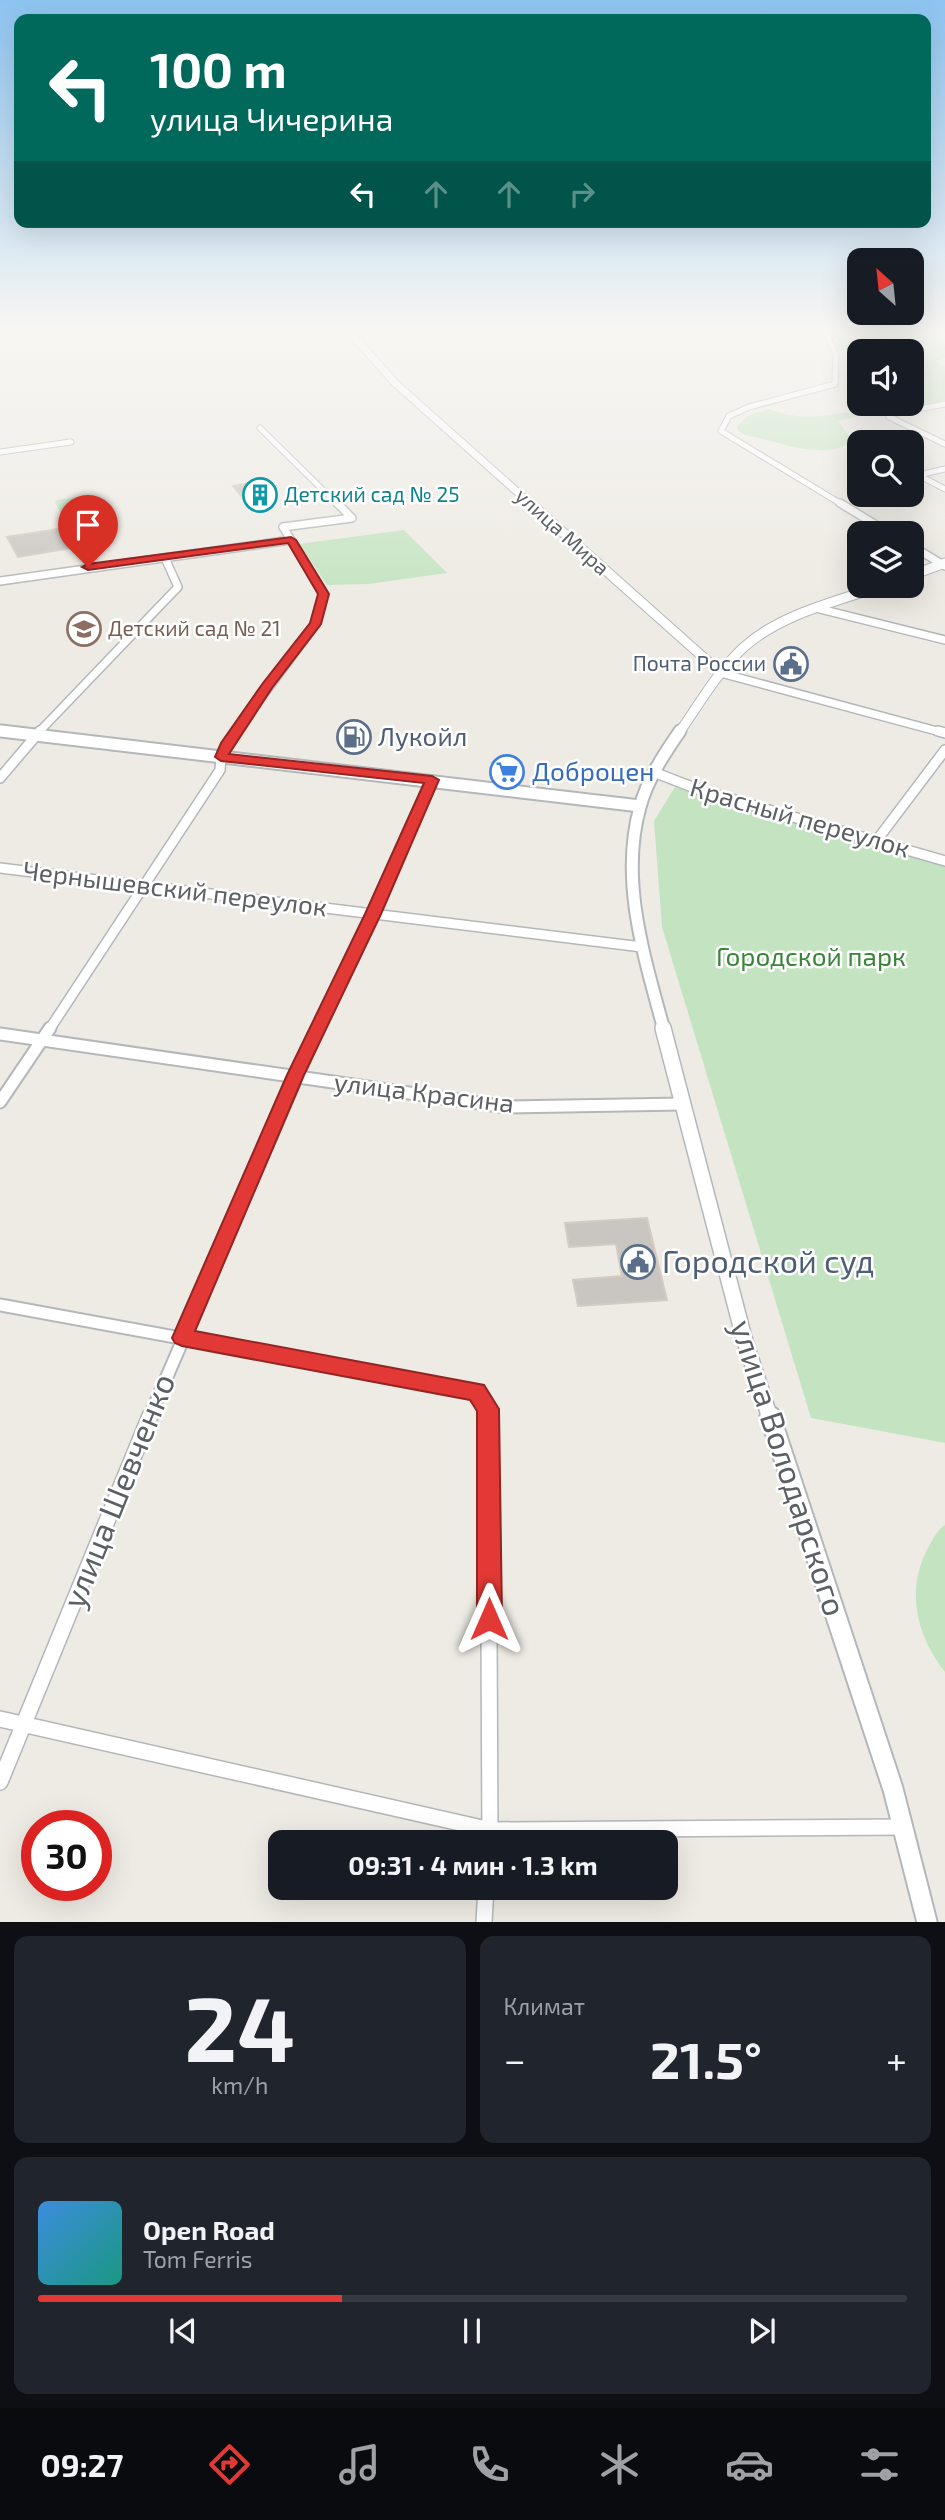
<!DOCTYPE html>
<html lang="ru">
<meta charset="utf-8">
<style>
body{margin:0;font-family:"Exo 2",sans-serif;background:#20242c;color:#f1f3f6;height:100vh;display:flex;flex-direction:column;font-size:26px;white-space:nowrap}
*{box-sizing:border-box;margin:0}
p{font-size:23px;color:#9ea1a6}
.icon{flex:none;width:38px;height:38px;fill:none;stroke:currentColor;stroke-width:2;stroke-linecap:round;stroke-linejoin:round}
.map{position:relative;height:1922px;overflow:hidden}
.sheet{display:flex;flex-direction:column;gap:14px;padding:14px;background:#0d0f14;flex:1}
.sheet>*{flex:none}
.banner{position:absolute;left:14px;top:14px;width:917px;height:214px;border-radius:14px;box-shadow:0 7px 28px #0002;background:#00695c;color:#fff;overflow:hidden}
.needle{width:46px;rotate:333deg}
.fabs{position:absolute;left:847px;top:248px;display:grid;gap:14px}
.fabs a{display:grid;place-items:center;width:77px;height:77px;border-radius:14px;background:#171b24;box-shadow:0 7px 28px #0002;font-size:35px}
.speed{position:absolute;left:21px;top:1810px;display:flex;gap:14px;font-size:35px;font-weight:700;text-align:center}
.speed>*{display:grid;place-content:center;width:91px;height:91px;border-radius:50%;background:#171b24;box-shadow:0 7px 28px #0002;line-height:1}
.speed .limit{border:10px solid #d22;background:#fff;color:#111}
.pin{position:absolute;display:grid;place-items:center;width:60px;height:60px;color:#fff;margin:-72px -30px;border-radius:50% 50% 50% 0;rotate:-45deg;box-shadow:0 0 7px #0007}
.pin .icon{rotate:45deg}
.me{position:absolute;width:77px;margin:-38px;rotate:0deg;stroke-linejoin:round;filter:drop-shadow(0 0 5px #0008)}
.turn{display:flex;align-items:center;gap:24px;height:147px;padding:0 21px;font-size:32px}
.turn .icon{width:91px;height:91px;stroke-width:2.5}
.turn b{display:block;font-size:49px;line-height:60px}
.lanes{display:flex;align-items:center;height:66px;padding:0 21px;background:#0003;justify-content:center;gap:35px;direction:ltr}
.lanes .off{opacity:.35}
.big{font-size:52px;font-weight:700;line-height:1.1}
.sheet .card{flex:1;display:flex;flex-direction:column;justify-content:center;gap:10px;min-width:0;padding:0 24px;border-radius:14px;background:#20242c}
.sheet .dial{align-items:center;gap:0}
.dial b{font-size:91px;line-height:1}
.song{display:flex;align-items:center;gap:21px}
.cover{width:84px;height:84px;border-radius:10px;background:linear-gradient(135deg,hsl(210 70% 55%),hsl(170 70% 35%))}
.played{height:7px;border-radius:4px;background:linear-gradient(90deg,#e23936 35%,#363941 35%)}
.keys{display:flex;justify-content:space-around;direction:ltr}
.heat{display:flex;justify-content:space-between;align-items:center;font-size:38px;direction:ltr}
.sheet .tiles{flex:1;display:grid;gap:14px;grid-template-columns:1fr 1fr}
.card:last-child{grid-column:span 2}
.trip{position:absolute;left:268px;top:1830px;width:410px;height:70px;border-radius:14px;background:#171b24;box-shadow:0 7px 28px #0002;font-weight:700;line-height:70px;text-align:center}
.tab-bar{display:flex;height:112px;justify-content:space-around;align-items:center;background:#090b0e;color:#9ea1a6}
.tab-bar .icon{width:49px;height:49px}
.tab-bar .current{color:#e23936}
.tab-bar b{font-size:32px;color:#f1f3f6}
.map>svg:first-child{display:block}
.green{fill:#c4e4c1}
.building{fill:#c9c6c1;stroke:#d2ccc2;stroke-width:2}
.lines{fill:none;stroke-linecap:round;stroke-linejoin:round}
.minor-far4-casing{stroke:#b4b7ba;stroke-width:7}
.minor-far3-casing{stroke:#b4b7ba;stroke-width:10}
.minor-far2-casing{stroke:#b4b7ba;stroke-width:12}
.minor-far1-casing{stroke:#b4b7ba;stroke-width:15}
.minor-casing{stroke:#b4b7ba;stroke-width:18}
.tertiary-far4-casing{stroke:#b4b7ba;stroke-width:9}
.tertiary-far3-casing{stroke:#b4b7ba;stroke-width:11}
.tertiary-far2-casing{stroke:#b4b7ba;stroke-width:15}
.tertiary-far1-casing{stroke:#b4b7ba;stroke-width:18}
.tertiary-casing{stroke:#b4b7ba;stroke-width:23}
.minor-far4{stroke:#fff;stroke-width:5}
.minor-far3{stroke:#fff;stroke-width:7}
.minor-far2{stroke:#fff;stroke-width:9}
.minor-far1{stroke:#fff;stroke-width:11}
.minor{stroke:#fff;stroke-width:15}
.tertiary-far4{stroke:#fff;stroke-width:7}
.tertiary-far3{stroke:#fff;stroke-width:9}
.tertiary-far2{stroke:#fff;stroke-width:11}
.tertiary-far1{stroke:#fff;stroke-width:15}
.tertiary{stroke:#fff;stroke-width:19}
.route{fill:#e23936;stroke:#932523;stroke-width:2}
.labels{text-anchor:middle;stroke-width:5;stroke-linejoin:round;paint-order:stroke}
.far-culture-label{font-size:21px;fill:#0d838f;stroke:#fff;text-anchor:start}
.far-street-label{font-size:21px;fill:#5c6064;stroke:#fff}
.far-education-label{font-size:21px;fill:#785e54;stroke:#fff;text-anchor:start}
.far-service-label{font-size:21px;fill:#4e5e75;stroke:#fff;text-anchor:end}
.service-label{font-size:26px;fill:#4e5e75;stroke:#fff;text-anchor:start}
.shop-label{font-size:26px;fill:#366cbe;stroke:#fff;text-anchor:start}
.street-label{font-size:26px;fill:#5c6064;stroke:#fff}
.park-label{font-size:26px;fill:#3b8539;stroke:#fff}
.near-service-label{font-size:32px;fill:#4e5e75;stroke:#fff;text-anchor:start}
.near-street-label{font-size:32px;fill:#5c6064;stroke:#fff}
</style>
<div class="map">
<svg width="945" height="1922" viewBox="0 0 945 1922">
<rect width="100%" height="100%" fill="#eeebe4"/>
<path class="green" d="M866,329H936L933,336L945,345V358L936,361L945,367V400L898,408V404H912V352L879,347L840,352L837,337L840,335L876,340L901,337Z
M769,409C809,423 819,414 857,412L858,416L838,421L853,441C820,463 779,440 744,435L738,430L737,426L749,415Z
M85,496L89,497L99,517L74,522L65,520L55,502L56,500Z
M404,530L447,573L368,584L327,585L299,544Z
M681,777L945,859V1443L811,1418L662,927L654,821Z
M945,1525V1672C916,1635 905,1589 929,1546C934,1538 937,1530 945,1525Z"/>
<path class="building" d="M258,482L272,497L246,502L233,486Z
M82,525L95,544L18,557L7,537Z
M647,1218L667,1300L578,1306L573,1280L622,1276L616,1244L569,1247L565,1223Z"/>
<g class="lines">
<g class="minor-far4-casing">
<path id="minor-far4" d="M825,329L836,355L835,384L749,407L729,416L721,431L843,505
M945,404L892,414L889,417L945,444
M260,428L338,505
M0,452L71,442L63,443
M945,469L923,474L922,477L945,489"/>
</g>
<g class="minor-far3-casing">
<path id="minor-far3" d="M840,503L891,534
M912,546L945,566
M0,581L291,540
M820,609L945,640
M721,673L944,733
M38,733L178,587L165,558
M235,733L316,624L324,594L283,527L352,518L337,503"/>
</g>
<g class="minor-far2-casing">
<path id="minor-far2" d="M938,731L945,733
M656,773L700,790L945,861
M0,778L40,731
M877,840L945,750
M0,868L642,947
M49,1030L220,770L221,757L236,731
M317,1030L373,914L432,780"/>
</g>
<g class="minor-far1-casing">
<path id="minor-far1" d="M0,1034L506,1107L682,1104
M0,1102L50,1028
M0,1305L476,1392L488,1409V1418
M149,1418L318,1028"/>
</g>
<g class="minor-casing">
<path id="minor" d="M488,1416L490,1843
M0,1719L491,1830L904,1827
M0,1782L150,1416
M484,1922L486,1888"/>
</g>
<g class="tertiary-far4-casing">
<path id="tertiary-far4" d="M347,329L395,383L532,505"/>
</g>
<g class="tertiary-far3-casing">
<path id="tertiary-far3" d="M530,503L721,673
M912,575L945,563
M0,731L16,733
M679,733C699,704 718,671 744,647C781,614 835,602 881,586"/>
</g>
<g class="tertiary-far2-casing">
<path id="tertiary-far2" d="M1,731L640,806
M664,1030C645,959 619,881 640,807C647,780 664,754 680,731"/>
</g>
<g class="tertiary-far1-casing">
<path id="tertiary-far1" d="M663,1028L744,1338L770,1418"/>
</g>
<g class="tertiary-casing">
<path id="tertiary" d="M770,1416L893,1789L927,1922"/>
</g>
<use href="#minor-far4" class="minor-far4"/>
<use href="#minor-far3" class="minor-far3"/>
<use href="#minor-far2" class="minor-far2"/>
<use href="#minor-far1" class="minor-far1"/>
<use href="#minor" class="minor"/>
<use href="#tertiary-far4" class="tertiary-far4"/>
<use href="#tertiary-far3" class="tertiary-far3"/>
<use href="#tertiary-far2" class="tertiary-far2"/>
<use href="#tertiary-far1" class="tertiary-far1"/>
<use href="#tertiary" class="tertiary"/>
</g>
<linearGradient id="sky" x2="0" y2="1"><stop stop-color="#8dc4f0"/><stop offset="0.55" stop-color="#f7f6f3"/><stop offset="1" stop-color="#f7f6f3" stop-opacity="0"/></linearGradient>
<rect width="945" height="598" fill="url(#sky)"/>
<path class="route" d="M291,537L296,540L329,594L321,624L272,688L229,754L432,776L439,780L381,914L304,1075L195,1331L484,1385L499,1409L502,1619L498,1628L489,1631L481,1628L477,1619V1411L470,1400L182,1346L175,1343L172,1338L287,1075L365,914L424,783L221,761L215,757L221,743L263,683L310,623L318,594L288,543L88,570L82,567L88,564Z"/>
<defs>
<g id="building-ring" transform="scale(1.75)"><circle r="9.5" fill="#fff" stroke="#0f9aa8" stroke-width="1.5"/><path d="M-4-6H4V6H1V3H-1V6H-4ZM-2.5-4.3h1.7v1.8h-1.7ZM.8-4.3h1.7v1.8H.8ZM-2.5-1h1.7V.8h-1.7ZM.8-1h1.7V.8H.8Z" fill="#0f9aa8"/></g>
<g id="school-ring" transform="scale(1.75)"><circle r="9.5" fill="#fff" stroke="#8d6e63" stroke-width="1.5"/><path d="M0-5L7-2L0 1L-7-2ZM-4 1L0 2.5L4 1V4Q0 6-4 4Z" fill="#8d6e63"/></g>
<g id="civic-ring" transform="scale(1.75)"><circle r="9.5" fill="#fff" stroke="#5c6f8a" stroke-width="1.5"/><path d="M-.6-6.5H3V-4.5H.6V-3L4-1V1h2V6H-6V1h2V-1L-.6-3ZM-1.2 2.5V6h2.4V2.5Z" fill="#5c6f8a"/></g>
<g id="fuel-ring" transform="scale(1.75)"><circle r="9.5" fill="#fff" stroke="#5c6f8a" stroke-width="1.5"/><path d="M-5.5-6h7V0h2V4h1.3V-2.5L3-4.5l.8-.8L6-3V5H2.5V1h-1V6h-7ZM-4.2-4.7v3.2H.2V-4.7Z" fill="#5c6f8a"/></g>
<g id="supermarket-ring" transform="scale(1.75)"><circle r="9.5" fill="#fff" stroke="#3f7fe0" stroke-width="1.5"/><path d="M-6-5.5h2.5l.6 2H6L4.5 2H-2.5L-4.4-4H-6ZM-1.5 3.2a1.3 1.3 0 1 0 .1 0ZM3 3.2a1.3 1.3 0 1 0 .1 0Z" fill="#3f7fe0"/></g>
</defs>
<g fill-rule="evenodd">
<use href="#building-ring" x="260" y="495"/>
<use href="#school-ring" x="84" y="629"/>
<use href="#civic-ring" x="791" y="664"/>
<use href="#fuel-ring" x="354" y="737"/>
<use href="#supermarket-ring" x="507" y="772"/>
<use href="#civic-ring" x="638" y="1262"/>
</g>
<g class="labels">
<g class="far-culture-label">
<text x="284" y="502">Детский сад № 25</text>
</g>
<g class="far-street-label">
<text transform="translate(562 532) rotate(42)" y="7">улица Мира</text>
</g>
<g class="far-education-label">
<text x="108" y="636">Детский сад № 21</text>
</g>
<g class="far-service-label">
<text x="766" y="671">Почта России</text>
</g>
<g class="service-label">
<text x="378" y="746">Лукойл</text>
</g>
<g class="shop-label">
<text x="532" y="781">Доброцен</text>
</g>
<g class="street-label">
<text transform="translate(800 818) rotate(16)" y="9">Красный переулок</text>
<text transform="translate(175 889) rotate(7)" y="9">Чернышевский переулок</text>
<text transform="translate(424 1093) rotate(7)" y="9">улица Красина</text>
</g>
<g class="park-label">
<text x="811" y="966">Городской парк</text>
</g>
<g class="near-service-label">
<text x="662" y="1273">Городской суд</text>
</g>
<g class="near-street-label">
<text transform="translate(788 1468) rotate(72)" y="11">улица Володарского</text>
<text transform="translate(119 1491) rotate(-68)" y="11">улица Шевченко</text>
</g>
</g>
</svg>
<div class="fabs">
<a><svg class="needle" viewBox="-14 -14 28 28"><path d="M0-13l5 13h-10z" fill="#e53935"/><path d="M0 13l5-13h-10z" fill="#9ea1a6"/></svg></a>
<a><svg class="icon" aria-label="sound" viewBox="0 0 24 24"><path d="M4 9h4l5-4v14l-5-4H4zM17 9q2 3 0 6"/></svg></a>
<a><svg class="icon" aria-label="search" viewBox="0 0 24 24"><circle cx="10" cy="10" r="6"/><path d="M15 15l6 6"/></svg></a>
<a><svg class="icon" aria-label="layers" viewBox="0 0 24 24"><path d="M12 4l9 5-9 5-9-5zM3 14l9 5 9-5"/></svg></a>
</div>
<div class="speed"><div class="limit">30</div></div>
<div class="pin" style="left:88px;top:567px;background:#d93025"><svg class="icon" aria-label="arrive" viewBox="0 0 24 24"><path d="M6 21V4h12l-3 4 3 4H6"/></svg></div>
<svg class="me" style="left:489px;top:1619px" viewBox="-20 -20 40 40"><path d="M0-17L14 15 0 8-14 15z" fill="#e23936" stroke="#fff" stroke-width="4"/></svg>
<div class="trip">09:31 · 4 мин · 1.3 km</div>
<div class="banner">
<div class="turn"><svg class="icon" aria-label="left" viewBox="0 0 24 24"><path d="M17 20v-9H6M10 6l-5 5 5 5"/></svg><div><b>100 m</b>улица Чичерина</div></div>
<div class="lanes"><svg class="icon" aria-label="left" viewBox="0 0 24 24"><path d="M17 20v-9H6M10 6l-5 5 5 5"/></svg><svg class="icon off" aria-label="ahead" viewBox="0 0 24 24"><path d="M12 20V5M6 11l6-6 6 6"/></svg><svg class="icon off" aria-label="ahead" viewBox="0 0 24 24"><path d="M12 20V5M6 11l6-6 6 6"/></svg><svg class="icon off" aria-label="right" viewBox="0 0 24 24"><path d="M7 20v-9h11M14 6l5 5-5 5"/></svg></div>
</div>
</div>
<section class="sheet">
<div class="tiles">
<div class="card dial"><b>24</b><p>km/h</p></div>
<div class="card"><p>Климат</p>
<div class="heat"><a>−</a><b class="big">21.5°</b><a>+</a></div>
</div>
<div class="card">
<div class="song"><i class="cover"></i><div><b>Open Road</b><p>Tom Ferris</p></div></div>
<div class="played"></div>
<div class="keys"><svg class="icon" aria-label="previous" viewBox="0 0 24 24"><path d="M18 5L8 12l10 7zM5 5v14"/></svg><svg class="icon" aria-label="pause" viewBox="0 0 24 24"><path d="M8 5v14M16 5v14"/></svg><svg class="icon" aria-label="next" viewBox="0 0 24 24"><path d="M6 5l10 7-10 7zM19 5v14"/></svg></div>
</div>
</div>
</section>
<nav class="tab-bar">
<b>09:27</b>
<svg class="icon current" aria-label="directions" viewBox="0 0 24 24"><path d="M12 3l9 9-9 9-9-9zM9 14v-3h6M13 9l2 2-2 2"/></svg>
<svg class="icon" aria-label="music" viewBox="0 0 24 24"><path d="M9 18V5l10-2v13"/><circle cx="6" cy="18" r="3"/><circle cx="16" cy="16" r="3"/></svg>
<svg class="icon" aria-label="phone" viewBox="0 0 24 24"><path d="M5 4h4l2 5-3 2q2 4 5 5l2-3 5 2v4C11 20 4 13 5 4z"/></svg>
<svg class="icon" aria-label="climate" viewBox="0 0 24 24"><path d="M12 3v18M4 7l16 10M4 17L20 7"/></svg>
<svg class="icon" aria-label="car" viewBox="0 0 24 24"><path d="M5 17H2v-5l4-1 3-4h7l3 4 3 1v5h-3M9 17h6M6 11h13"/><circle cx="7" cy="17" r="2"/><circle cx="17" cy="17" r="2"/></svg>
<svg class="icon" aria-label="filters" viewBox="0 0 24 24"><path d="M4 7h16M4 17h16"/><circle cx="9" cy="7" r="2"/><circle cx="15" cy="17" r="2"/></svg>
</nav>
